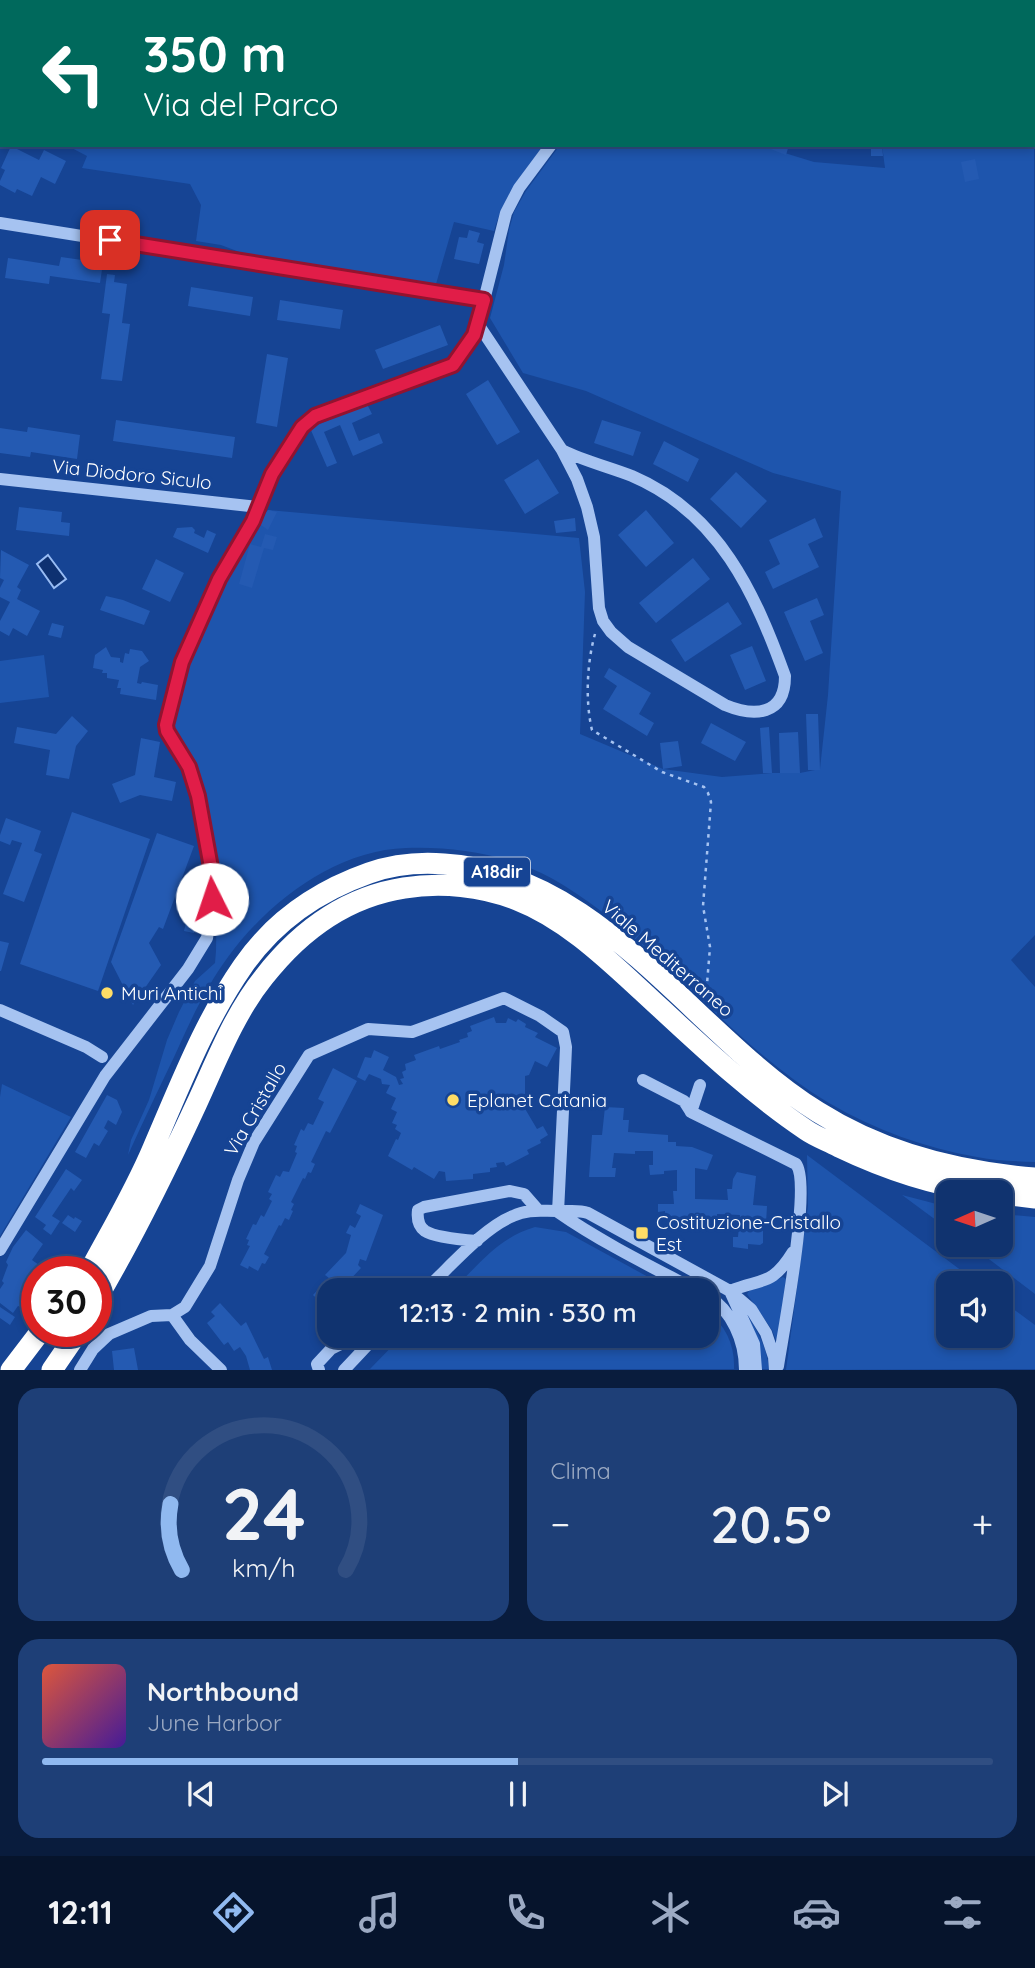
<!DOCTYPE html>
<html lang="it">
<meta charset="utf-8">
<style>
body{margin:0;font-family:Quicksand,sans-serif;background:#1e3f77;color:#f1f3f6;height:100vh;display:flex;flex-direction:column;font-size:26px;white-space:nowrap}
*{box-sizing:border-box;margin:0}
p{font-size:23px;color:#9caac3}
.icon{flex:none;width:38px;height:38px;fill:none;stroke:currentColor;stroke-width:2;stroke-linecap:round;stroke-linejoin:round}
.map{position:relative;height:1370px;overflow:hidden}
.drawer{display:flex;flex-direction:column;gap:18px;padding:18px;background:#091c3d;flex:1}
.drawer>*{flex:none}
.banner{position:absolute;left:0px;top:0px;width:1036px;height:147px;box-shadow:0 4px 10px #0003,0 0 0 2px #304e82;background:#00695c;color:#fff;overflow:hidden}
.needle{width:46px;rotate:267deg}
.controls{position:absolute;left:936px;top:1180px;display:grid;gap:14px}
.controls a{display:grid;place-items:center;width:77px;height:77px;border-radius:14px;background:#10336f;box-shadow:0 4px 10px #0003,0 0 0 2px #304e82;font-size:35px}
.speed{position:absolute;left:21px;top:1256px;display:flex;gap:14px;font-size:35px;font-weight:700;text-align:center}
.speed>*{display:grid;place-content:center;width:91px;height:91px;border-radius:50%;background:#10336f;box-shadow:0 4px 10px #0003,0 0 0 2px #304e82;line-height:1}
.speed .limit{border:10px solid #d22;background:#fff;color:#111}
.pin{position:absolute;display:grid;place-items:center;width:60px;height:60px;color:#fff;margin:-30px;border-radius:14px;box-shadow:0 4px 10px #0006}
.me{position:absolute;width:77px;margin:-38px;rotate:356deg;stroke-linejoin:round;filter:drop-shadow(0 0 5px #0008)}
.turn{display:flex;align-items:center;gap:24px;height:147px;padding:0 28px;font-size:32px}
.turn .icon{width:91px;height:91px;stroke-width:2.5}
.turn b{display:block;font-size:49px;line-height:60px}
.big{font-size:52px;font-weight:600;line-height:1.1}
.drawer .tile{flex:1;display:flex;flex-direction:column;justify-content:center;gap:10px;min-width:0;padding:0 24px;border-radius:21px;background:#1e3f77}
.drawer .dial{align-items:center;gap:0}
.dial svg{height:182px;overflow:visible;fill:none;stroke:#304e82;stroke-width:7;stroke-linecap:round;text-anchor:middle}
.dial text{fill:#f1f3f6;stroke:none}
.song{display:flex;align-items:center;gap:21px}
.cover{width:84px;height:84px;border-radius:10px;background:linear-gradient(135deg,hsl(10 70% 55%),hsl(260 70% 35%))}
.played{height:7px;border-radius:4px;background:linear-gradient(90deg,#90b9f0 50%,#304e82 50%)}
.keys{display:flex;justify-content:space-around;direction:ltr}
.heat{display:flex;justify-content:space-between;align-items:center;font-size:38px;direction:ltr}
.drawer .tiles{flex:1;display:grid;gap:18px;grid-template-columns:1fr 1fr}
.tile:last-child{grid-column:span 2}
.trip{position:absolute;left:317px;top:1278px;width:402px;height:70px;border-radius:21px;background:#10336f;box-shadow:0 4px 10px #0003,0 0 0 2px #304e82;font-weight:600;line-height:70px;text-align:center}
.menu{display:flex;height:112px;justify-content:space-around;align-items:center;background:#06142c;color:#9caac3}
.menu .icon{width:49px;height:49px}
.menu .on{color:#90b9f0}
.menu b{font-size:32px;color:#f1f3f6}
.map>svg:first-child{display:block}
.green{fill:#1e55ad}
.water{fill:#0e3171;stroke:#98bcf4;stroke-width:2}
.building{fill:#245ab2}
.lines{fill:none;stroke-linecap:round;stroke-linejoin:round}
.path{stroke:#a6c3f1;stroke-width:2.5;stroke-dasharray:3.5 5;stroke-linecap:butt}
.minor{stroke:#a6c3f1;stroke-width:12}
.major{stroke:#f0f5ff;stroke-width:18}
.highway{stroke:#fff;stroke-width:21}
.route-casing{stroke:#92132f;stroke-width:18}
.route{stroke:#e11d48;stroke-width:12}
.poi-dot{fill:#fd6;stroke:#164494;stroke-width:2.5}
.labels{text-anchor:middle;stroke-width:7;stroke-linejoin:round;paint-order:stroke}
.shield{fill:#164494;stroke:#b9c7df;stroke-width:2}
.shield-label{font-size:18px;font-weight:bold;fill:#fff}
.street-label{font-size:19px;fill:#fff;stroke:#164494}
.poi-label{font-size:19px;fill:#fff;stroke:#164494;text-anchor:start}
</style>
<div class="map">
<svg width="1035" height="1370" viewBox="0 0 1035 1370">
<rect width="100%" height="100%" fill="#164494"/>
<path class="green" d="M46,0H384L398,2H45Z
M1034,140L1035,935L1011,960L1035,987V1162C1016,1161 996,1161 977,1157C925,1148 875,1130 829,1103C727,1042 657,939 553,879C510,855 455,846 406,848C336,850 268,902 228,957C206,987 190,1021 175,1055C159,1088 143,1122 128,1155L131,1140L149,1100L167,1040L179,1012L195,981L215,963L216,951L217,884L204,796L195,769L171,724L185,665L227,575L258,523L268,510L579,538L585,592L580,734L663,769L722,777L772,773H800L820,769L828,695L841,491L773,473L586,391L523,373L490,318L504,265L509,230L514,212L526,191L560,145H759L814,162L885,168L882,145H1034Z
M66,145H544C521,176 505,193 494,231L454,222L436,284L250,256L221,245L196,241L201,205L190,184L82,168L87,156Z
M44,655L49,697L0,703V661Z
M2,1084L71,1117L0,1236V1097Z
M807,1155L978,1283H948V1335H1001V1300L1035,1325V1369L786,1370L808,1206Z
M902,1195L948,1207V1229Z
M1001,1214L1035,1217V1294L969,1244H1001Z
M535,1227L566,1232L672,1290H453C480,1263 498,1238 535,1227Z
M783,1277L786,1279L778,1339L776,1340L772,1330L747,1294L749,1291Z
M707,1311C726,1326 735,1345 734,1369H370L403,1335H707Z
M746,1313C758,1331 767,1348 769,1369H760Z"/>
<path class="water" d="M48,555L66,579L54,588L37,564Z"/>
<path class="building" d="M760,145H789L786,155Z
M871,145H882L883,156H871Z
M11,146L39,160L44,150L66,161L55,184L41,177L32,196L17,189L15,193L0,185V181L5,170L1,168Z
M975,159L979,179L965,182L961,162Z
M469,230L480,233L477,242L484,244L479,264L454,259L459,237L467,238Z
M61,257L103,263L100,283L50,276L49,284L5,278L8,258L59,266Z
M107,274L115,275L114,282L127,284L122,323L130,324L122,381L101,379L110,314L102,313Z
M191,287L253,297L250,316L188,306Z
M280,300L343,310L340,329L277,320Z
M440,325L448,345L383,369L375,350Z
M267,354L288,358L277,427L256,423Z
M488,380L520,432L497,445L466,394Z
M367,404L372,414L352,423L359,441L379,433L383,443L353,456L340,425L324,432L337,463L327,467L310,428Z
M116,420L235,437L232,458L113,441Z
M602,420L641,432L633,456L594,443Z
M28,427L80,435L77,459L31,452L30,457L0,453V428L27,432Z
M664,441L699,459L688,482L653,464Z
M538,459L559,493L525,514L504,480Z
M736,472L767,501L741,528L710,499Z
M19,507L62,512L61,522L70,523L69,536L16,530Z
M268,510L277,512L268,530L258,523Z
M646,510L674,543L646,567L618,535Z
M575,518L576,531L556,533L554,521Z
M815,518L823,537L808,544L819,567L773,589L765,572L780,564L769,540Z
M192,527L195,530L194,533L204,538L207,530L216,534L208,553L173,537L177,528Z
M265,534L277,537L273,550L264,548L252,588L239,584L250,544L261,547Z
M1,550L29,565L17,587L21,590L17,599L40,611L27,636L13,628L9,636L0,631V621L10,602L0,597V588L4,580L0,578Z
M693,558L710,579L656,623L639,603Z
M156,559L184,573L170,602L142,589Z
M106,596L123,600L150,611L144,625L100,610Z
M817,598L824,615L810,621L823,653L805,661L784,612Z
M728,602L742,624L685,662L671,640Z
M52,623L64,626L61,638L48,635Z
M752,646L766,681L745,690L730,655Z
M106,647L111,657L120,658V662L123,663L125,653L129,654L130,649L142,651L149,661L140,667L137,683L141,684L142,682L158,685L156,700L120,694L121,688H117L119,680L107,678V673H102L103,670L93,668L95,655Z
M609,668L651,693L639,714L654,723L647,736L603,709L617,686L604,677Z
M806,714H818L820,770H808Z
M72,716L88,731L76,746L69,779L46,775L50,750L14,743L17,727L56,734Z
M711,723L746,742L735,761L701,743Z
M769,727L772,773H763L760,728Z
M798,732L800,773H780L779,733Z
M141,738L160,742L154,777L176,782L172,801L140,795L120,803L112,784L135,775Z
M678,741L682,766L663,769L660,743Z
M72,812L150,839L98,991L20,964Z
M6,818L41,831L34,851L42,854L24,902L3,894L22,843L12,840L10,845L0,841V835Z
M157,833L194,846L163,929L159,927L149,943L161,965L133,1005L111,962Z
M194,890H204L201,912L194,933L184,931Z
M0,941L9,943L1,971H0Z
M494,1017L496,1023H506L508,1018L516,1022L518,1019L526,1024L525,1027L538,1033L535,1037L557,1048L547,1067L535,1061L529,1075L525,1076V1103L517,1102L519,1108L524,1107L537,1129L543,1126L548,1135L540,1140L541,1143L527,1150L529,1154L506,1166L504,1162L496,1163L497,1167L490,1168V1172L473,1174V1179L446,1181L445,1172L439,1171L434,1179L414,1167L412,1170L388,1156L396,1139L398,1140L401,1133L395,1129L397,1125L392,1123L397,1112L391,1109L396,1098L386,1093L390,1085L382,1084L381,1079L369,1074L365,1081L357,1077L365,1057L371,1058L374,1050L389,1057L383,1070L396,1077L399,1085L403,1084L400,1079L404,1078L402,1072L406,1070L405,1064L416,1060L414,1055L439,1046L440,1049L460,1042L459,1040L468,1037L467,1033L472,1031L470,1026Z
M333,1068L357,1081L330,1133L326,1131L311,1162L315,1164L311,1173L308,1172L305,1179L303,1178L291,1202L294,1204L291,1210L293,1211L289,1220L285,1218L281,1226L279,1225L264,1254L269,1257L265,1264L262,1263L258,1271L249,1266L248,1269L240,1265L250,1246L247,1245L249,1240L246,1239L253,1224L256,1225L261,1215L264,1217L272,1201L269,1199L272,1194L268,1192L276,1175L280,1177L283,1171L289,1172L297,1153L295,1152L297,1146L294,1145L301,1129L304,1131L308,1123L313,1125L324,1102L318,1099Z
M107,1095L117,1100L122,1112L116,1125L108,1120L104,1128L108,1131L99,1146L94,1143L86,1158L75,1152Z
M605,1107L624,1108L623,1120H629L628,1132L668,1135V1142H676V1146L692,1147L713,1155L707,1170L695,1168V1199L728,1200L727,1189H732L733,1179L737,1172L756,1176L753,1205L767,1206L766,1223L763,1222V1243L760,1245L748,1244V1249L733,1247V1237H738L740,1215L717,1214V1220H710V1225L684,1226L665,1218V1211L658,1212V1204H674L673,1191H677V1170L664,1171V1174L650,1175L649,1165H653V1151H635V1154L614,1153L612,1168H616L615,1177H589L592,1135H602Z
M66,1169L82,1180L74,1191L71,1188L52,1216L60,1221L51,1235L43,1229L46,1225L35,1217Z
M360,1204L383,1215L366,1261L360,1259L358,1265L361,1268L345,1285L350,1290H329V1310L313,1295L329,1278L325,1275L346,1253L351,1235L346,1233L350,1225L355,1228L361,1216L356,1213Z
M68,1215L74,1219L75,1217L82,1221L75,1232L62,1223Z
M26,1230L43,1244L32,1260L39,1265L27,1280L31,1283L21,1296L26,1300L21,1307L18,1306L13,1313L0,1303V1289L4,1283L2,1281L8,1265L6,1262L13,1247Z
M220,1303L241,1326L246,1322L264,1359L268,1357L272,1370H250L246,1356L240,1347L234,1351L228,1342L224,1345L207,1323L215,1316L211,1312Z
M0,1307L15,1317L10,1325L0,1318Z
M134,1348L138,1370H114L112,1351Z"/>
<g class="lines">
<path class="path" d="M595,634C587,662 585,701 592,730L662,772L704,787L708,793L711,802L703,906L710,947L707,984"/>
<path class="minor" d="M1034,98L1035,93
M1034,107L1035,111
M0,223L484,300
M478,324L562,450L577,479L587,507L594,537L599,608L603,621L611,632L628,647L725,705C754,717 785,716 785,676C755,593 719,513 632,476C609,467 584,461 562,450
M0,479L259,507
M0,1010L86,1047L102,1057
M643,1080L684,1101L691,1112
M700,1085L691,1112L796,1164C812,1184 783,1333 778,1366
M558,1212C601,1242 650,1266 696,1290
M477,1241C465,1240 434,1237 425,1231C418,1226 417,1218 418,1210L424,1207L510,1191L524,1194L538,1210
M0,1250L105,1076L188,969L207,938L211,914L214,884L198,796L189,767L167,731L166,725L182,661L219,579L252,521L272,474L302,427L315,417L445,369C461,361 472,341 478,324L506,213L519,188L551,145
M425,1290C450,1267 483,1228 513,1216C527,1209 540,1211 556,1211C567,1212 576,1209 588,1213L730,1291L751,1309L766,1333L774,1357L775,1370
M707,1295C732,1311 745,1340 745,1370
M172,1315L190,1340L221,1370
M80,1370L93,1349L109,1334L151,1316L172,1315L185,1307L210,1266L238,1180L254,1142L309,1055L368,1029L412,1032L504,998L540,1016L563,1032L566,1047L565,1070L558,1212
M319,1370L317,1364L331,1349L359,1335
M344,1370L377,1335
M756,1370L754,1344L730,1291C763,1278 772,1286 793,1252"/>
<path class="major" d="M662,0L664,2
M929,0L930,2
M1034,71H1035
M1034,132L1035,133"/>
<path class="highway" d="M1001,1194L1035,1198
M89,1272C111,1231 135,1191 153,1148C180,1086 204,1022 243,966C274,921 318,891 369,873C392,865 419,862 444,864C603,874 692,1034 818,1112C883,1153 959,1172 1035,1178
M96,1300C133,1237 165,1172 196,1105C216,1062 234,1014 264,977C300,931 346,897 404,888C441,882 482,886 517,900C566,919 607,959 644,993C696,1041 748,1091 806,1130C816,1137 828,1141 839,1147C885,1169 933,1185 983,1192
M11,1370L40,1332
M52,1370L78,1332"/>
</g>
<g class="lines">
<g class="route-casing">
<path id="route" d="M110,240L484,300L474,335L453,365L315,416L302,427L272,474L253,521L219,579L182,662L166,725L167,731L189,767L198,796L214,884L212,899"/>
</g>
<use href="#route" class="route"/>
</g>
<g class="poi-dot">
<circle cx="107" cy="993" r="7"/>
<circle cx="453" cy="1100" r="7"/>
<rect x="635" y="1226" width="14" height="14" rx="3.5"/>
</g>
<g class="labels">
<rect class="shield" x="464" y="857.5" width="66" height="29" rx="5"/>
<g class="shield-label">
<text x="497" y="878">A18dir</text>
</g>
<g class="street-label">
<text transform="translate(132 474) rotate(6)" y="7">Via Diodoro Siculo</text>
<text transform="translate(668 958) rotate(41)" y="7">Viale Mediterraneo</text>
<text transform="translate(255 1109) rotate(-60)" y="7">Via Cristallo</text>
</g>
<g class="poi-label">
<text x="121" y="1000">Muri Antichi</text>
<text x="467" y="1107">Eplanet Catania</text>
<text x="656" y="1229">Costituzione-Cristallo<tspan x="656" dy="22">Est</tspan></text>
</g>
</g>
</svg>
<div class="controls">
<a><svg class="needle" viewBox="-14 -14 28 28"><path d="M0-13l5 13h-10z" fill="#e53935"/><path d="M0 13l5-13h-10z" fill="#9caac3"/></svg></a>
<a><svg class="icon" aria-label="sound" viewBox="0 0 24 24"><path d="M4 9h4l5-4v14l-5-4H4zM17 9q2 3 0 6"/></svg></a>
</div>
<div class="speed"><div class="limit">30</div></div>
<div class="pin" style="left:110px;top:240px;background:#d93025"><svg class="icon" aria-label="arrive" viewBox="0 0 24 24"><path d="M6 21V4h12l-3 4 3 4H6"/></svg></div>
<svg class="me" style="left:212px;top:899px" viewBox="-20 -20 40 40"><circle r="19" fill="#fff"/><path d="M0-13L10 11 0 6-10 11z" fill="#e11d48"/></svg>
<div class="trip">12:13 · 2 min · 530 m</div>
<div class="banner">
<div class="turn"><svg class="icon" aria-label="left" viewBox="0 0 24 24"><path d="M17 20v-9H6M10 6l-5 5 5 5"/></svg><div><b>350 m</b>Via del Parco</div></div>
</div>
</div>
<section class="drawer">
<div class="tiles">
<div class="tile dial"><svg viewBox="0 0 100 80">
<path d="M14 69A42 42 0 1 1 86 69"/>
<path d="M14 69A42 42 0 0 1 9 40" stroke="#90b9f0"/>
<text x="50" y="56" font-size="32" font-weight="700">24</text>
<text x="50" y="72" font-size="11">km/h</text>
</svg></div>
<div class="tile"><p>Clima</p>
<div class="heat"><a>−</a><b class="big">20.5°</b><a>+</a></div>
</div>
<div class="tile">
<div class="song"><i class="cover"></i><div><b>Northbound</b><p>June Harbor</p></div></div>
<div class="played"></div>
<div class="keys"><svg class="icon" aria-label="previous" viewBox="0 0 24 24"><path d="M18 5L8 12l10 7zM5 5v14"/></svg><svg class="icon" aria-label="pause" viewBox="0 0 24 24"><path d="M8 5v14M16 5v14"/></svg><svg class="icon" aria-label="next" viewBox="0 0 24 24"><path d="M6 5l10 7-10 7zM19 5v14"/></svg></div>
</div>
</div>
</section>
<nav class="menu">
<b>12:11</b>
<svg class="icon on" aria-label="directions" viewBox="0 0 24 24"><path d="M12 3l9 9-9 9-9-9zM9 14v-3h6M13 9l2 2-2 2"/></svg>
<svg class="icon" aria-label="music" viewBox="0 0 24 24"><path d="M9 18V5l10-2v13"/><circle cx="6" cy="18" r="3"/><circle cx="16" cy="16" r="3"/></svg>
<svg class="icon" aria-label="phone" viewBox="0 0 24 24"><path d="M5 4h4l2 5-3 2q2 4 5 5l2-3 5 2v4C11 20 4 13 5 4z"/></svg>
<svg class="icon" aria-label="climate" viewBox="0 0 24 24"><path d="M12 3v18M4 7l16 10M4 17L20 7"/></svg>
<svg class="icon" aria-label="car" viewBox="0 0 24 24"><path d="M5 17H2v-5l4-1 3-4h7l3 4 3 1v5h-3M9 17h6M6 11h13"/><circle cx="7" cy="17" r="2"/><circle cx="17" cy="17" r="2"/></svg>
<svg class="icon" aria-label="filters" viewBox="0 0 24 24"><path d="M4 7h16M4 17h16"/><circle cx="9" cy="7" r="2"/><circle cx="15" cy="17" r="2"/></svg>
</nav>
